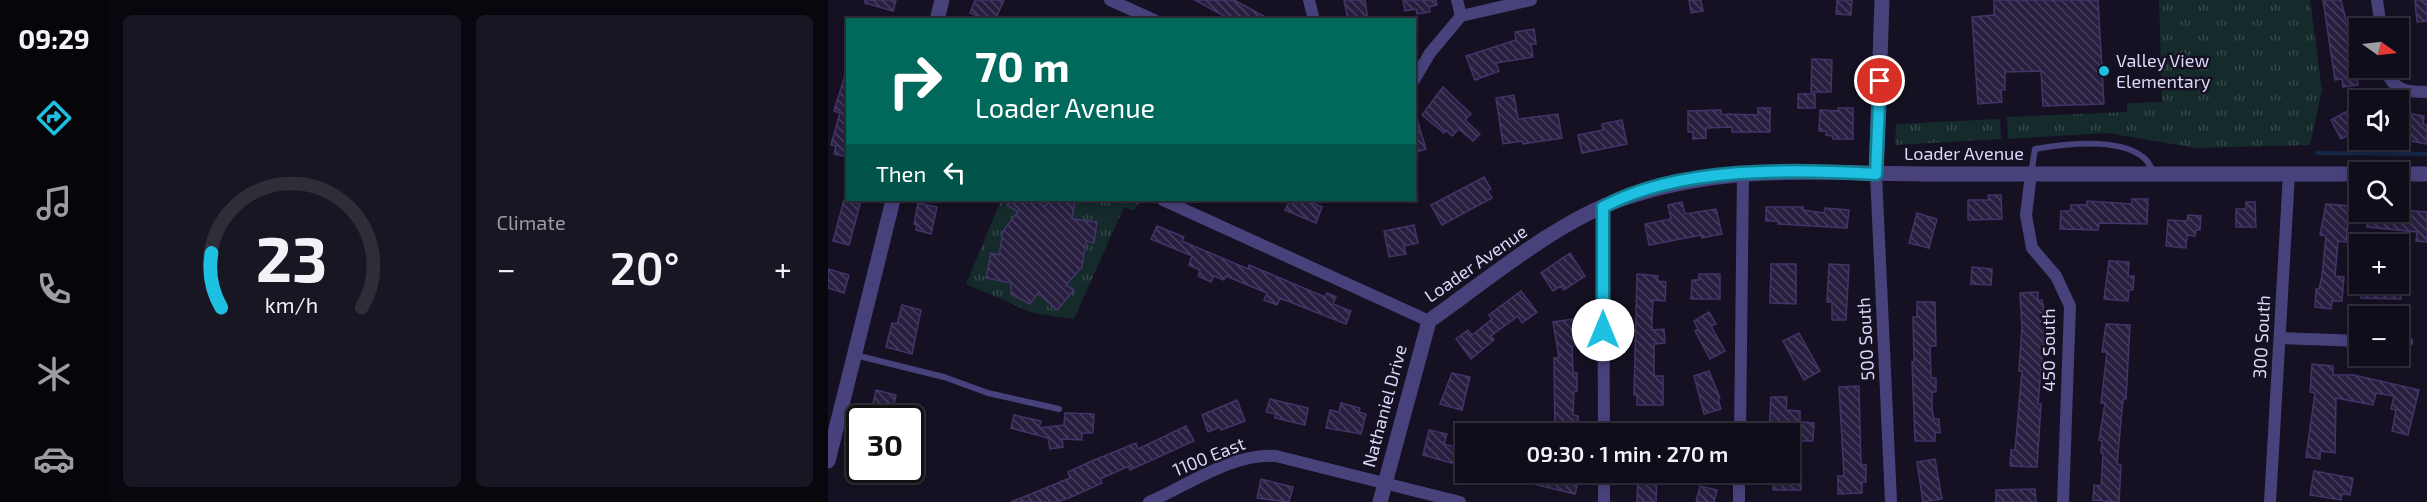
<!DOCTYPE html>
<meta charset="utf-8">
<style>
body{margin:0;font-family:"Exo 2",sans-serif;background:#191623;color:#f1f3f6;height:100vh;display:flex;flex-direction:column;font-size:22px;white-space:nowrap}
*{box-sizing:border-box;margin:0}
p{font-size:20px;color:#9c9ca2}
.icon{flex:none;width:33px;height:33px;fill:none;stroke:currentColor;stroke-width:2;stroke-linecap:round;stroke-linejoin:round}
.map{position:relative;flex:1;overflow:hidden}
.sheet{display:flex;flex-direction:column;gap:15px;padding:15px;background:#09070e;width:720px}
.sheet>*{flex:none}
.top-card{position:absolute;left:18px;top:18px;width:570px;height:183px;border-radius:0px;box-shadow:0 3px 9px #0003,0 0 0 2px #302d39;background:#00695c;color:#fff;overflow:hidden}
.needle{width:39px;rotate:104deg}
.buttons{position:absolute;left:1521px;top:18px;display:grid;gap:12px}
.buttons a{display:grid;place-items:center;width:60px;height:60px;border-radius:0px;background:#100d1a;box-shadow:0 3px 9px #0003,0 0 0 2px #302d39;font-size:30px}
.speed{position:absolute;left:18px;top:405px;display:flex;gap:12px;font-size:30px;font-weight:700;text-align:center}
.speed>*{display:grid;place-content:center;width:78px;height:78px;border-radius:50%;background:#100d1a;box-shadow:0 3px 9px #0003,0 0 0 2px #302d39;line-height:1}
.speed .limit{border:3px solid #111;border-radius:9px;background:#fff;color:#111}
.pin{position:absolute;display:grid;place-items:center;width:51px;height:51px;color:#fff;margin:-26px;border:3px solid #fff;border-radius:50%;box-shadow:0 2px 6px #0007}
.me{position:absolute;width:66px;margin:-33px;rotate:0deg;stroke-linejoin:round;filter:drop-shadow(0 0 4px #0008)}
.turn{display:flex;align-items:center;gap:21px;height:126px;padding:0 30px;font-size:27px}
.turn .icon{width:78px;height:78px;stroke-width:2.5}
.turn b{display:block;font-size:42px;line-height:51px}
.then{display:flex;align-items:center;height:57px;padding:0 30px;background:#0003;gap:12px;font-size:22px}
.big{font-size:45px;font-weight:600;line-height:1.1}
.sheet .card{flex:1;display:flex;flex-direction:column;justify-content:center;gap:9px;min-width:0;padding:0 21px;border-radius:9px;background:#191623}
.sheet .dial{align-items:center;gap:0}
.dial svg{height:156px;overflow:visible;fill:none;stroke:#302d39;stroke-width:7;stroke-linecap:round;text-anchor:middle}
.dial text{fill:#f1f3f6;stroke:none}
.heat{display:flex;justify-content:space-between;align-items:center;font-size:33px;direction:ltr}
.sheet .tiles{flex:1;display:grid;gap:15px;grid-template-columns:repeat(2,1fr)}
.trip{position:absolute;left:627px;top:423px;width:345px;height:60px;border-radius:0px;background:#100d1a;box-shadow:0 3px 9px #0003,0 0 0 2px #302d39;font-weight:600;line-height:60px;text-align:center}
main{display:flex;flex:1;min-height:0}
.tab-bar{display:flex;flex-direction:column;width:108px;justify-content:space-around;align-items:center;background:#06050a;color:#9c9ca2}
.tab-bar .icon{width:42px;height:42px}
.tab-bar .active{color:#1dc0e0}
.tab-bar b{font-size:27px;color:#f1f3f6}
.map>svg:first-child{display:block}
.grass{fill:url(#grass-tufts)}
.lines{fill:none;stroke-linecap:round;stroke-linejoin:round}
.stream{stroke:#162646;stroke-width:4}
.building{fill:url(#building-back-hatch);stroke:#423469;stroke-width:1.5}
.service{stroke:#47427b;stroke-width:6}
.minor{stroke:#47427b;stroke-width:12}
.tertiary{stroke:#47427b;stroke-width:15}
.route-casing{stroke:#137d92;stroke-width:15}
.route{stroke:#1dc0e0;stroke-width:10}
.poi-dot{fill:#1dc0e0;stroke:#151122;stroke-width:2}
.labels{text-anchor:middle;stroke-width:5;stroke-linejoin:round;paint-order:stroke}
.poi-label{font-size:18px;fill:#ddd7fa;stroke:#151122;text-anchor:start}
.street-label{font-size:18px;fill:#ddd7fa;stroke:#151122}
</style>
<main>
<nav class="tab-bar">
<b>09:29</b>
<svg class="icon active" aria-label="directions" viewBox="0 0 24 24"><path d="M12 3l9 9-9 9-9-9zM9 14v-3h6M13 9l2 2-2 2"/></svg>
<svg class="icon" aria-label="music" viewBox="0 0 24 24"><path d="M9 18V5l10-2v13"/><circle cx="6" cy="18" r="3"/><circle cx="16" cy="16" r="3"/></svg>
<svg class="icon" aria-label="phone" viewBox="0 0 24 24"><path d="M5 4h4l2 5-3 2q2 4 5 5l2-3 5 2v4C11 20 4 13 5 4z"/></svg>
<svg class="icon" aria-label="climate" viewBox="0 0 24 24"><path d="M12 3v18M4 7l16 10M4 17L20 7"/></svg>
<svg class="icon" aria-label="car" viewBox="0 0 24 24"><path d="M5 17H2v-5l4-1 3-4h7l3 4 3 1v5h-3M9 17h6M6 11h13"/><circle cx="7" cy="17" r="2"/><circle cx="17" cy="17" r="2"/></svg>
</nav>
<section class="sheet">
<div class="tiles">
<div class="card dial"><svg viewBox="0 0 100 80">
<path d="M14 69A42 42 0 1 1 86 69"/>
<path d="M14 69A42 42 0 0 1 9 41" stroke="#1dc0e0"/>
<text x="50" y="56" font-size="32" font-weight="700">23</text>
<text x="50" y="72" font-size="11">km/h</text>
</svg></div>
<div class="card"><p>Climate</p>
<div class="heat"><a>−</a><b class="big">20°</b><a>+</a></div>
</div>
</div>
</section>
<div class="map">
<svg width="1599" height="502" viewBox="0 0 1599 502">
<defs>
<pattern id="grass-tufts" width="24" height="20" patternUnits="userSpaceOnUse" patternTransform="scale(1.5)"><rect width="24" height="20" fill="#152a2b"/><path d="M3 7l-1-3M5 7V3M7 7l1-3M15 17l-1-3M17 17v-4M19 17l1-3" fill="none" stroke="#37484b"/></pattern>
<pattern id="building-back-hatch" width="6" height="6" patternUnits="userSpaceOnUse" patternTransform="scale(1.5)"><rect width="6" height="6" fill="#281f40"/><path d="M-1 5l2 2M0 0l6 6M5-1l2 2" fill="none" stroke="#473f5c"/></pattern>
</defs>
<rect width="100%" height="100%" fill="#151122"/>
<path class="grass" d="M1331,0H1482L1494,90L1482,145L1368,148L1279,133L1180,139L1179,117L1299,112V103L1334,102Z
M1172,119L1173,139L1067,145L1068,124Z
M173,200H313L306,211L296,207L246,319L205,313L138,284Z"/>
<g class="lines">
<path class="stream" d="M1489,153L1599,154"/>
</g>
<path class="building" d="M37,0H68L65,11L37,3Z
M147,0H176L167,20H159L142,13Z
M367,0H406L443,20H403Z
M516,0H537L540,20H520Z
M575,0H608L609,5L601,7L602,12L589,14L588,9L577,11Z
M861,0H873L875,11L863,13Z
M1009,0H1024L1023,15L1008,14Z
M1166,0H1270L1276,104L1215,106L1213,71L1177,72V90H1173L1174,102L1150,104L1144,17L1166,15Z
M1495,0H1513L1518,20L1529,19L1532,37L1520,38L1523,60L1532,59V75H1529L1530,85L1515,87L1514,79L1507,80Z
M1587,0H1599V21L1589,22Z
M706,29L708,44H703L705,57L668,63L671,71L647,80L638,56L688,40L687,32Z
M984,59L1004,60L1003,92H983Z
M17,75L20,76V157L6,154L8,146L3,145L12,113L6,111Z
M615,87L643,114L637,120L652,134L645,141L631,129L624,136L618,130L616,133L594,115Z
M970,94H987V108H970Z
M686,95L690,119L730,114L734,138L695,144L694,141L675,144L668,98Z
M1532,104V129L1513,139L1503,120Z
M930,108H942V132H904V127L878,128V138L865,139V132H860V111L893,110V114L930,115Z
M1010,108H1025V139H1005V136L998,135V131H991L992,110L1010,111Z
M1579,113L1596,116L1595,124L1599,125V144L1570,139L1572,121L1577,122Z
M589,119L598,149L586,153V120Z
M794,120L799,144L754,153L750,135L775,130L774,124Z
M656,177L663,189L660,191L664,198L614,225L603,205Z
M1160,195H1173L1174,219L1140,220V200H1161Z
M1304,199H1320L1319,224L1271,223L1270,230L1232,229L1233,211H1242L1243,205H1259V201L1304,204Z
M16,200L32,204L21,245L5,241Z
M184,200H206L217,207L222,200H247L244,219L269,222L266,243L258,241L254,267L238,285L246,290L229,310L210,293L202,304L183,294V283L158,278L163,253L171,255L175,231L190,212L179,205Z
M462,200H478L494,207L488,223L457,210Z
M854,202L857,214L888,209L894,234L874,238L873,235L821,245L817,224L843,219L840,205Z
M1418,202H1427L1428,227H1408V209H1418Z
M90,203L109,207L103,234L88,230L89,225L86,224Z
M1498,204L1522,206L1518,242L1510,241L1507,276L1516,277L1514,301H1504L1503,309L1487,307L1488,289H1491L1494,276L1498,236L1492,235Z
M938,207H975V210L996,213L997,208L1021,210L1019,228L950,224V221H938Z
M1570,210L1599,212V242L1588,241L1589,232L1539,227L1540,212Z
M1089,213L1109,219L1101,248L1081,243Z
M1360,215L1373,216L1372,230H1368L1367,236L1359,235L1358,248L1338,246L1340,220L1359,221Z
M586,225L590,243L576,246L578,254L561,257L556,231Z
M329,226L356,237L354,241L420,269L421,265L497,297L499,293L508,297L505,304L523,311L518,324L452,298L449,305L436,300L439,293L398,276L396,280L386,276L383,282L370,276L372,270L361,265L364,256L323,239Z
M742,253L757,276L736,290L733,286L725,291L713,273Z
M1281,261L1301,262L1300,276H1306L1305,290H1301L1300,301L1276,299Z
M943,264H968V304L942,303Z
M1001,264L1021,265L1018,320H1004V302H999Z
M1144,267L1164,269L1163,285L1143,284Z
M0,269L21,275L16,293L0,288Z
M809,274L830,276L829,281L838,282L837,301L825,300L824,316V330L836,329L837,343L826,344V376H835V405H809V395H806Z
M871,274H892V299H863L864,280H871Z
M1534,284H1574L1573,299L1533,298Z
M693,291L709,312L694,323L690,316L663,336L666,340L643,359L628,339L640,330L644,335L664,319L661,315Z
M1210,292V301L1214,300L1216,310L1217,325L1210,404H1213L1209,467L1182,466L1183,450H1187L1194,371H1191L1194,327L1192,293Z
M1089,302H1107L1108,346H1102L1103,378H1108V392H1104V410L1106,419H1111L1112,433L1107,432V441H1087L1084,362H1086L1085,317H1089Z
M74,305L93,310L84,354L58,347L64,323L69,324Z
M881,312L888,324L883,326L897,351L882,359L867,331L870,329L866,321Z
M745,319L749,345L744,346L745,373H749V391H746L745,415L750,416V434L727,433L726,358H731L725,322Z
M1278,324L1302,325L1298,399H1295L1289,464L1293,465L1291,502L1265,500L1266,485L1273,486L1275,453H1273L1274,441L1271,440L1277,403H1273L1279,352H1274Z
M971,333L992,371L976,380L955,341Z
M1484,364L1505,366V375H1526L1591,390L1580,435L1564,431L1568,410L1563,409L1566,396L1548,393L1545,405L1508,398L1507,453L1492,451V459L1478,457L1487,393L1482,392Z
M881,371L892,398L890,399L893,409L876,414L866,376Z
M624,373L642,377L634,410L612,404Z
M1031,386L1033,465H1038V482H1034V493L1010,494V476H1016L1011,387Z
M48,390L68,395L63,418H42Z
M943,397H959L958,410L972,411V422L986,423L985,441H971L972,434H941Z
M442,399L480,408L477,425L447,418L448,414L438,412Z
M409,400L417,421L393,430L392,427L380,432L374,415Z
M513,403L532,408L531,412L538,414L533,434L498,428L502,410L511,412Z
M237,413L266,414L265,433H254V440L234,439L235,447L222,449L220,438L183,428L186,415L213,421L211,428L236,425Z
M358,426L366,441L302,470L301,466L272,479L274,483L241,498L227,502H183L242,478L240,472L264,461L308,443L310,449Z
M601,430L619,434L616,444L638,450V467L595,455Z
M1107,459L1114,499L1095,502L1089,462Z
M41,470H68L64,483L39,478Z
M962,470H973V490H945L946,472H962Z
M1486,471L1525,478L1522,495L1514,494L1513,500L1482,495Z
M673,472H753L747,494L672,476Z
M810,473L829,474L828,502H809Z
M433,479L465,487L461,502L429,498Z
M872,486L889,490L886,502H868Z
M1207,489L1208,502H1168V490Z"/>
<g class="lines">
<path class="service" d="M1203,174L1207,149C1236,144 1292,137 1316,158C1320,161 1324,169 1326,173
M27,355L116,377L160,393L231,409"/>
<path class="minor" d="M282,0L326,20
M481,0L486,20
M629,0L633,16
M1549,0L1553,28
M1558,68C1563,90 1578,92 1599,92
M586,80L602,53L633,16L703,0
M1048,174L1063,502
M1203,174L1198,215L1204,248L1228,276L1242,306L1235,502
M335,200L601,321
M775,207L776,434
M1452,338L1532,341
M1570,342H1579
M912,434L915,174
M776,472V502
M321,502C361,485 403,453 448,456L632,502
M911,502V472
M1442,502L1461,174"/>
<path class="tertiary" d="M109,20L114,0
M1048,174L1054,0
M1570,174H1599
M0,461L65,200
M552,502L601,321C658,281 729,221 794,199C900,162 998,174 1107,174C1249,174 1390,174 1532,174"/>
</g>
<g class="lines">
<g class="route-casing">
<path id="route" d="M775,330V207C851,166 964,169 1048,174L1052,81"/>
</g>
<use href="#route" class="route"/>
</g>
<circle class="poi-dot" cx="1276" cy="71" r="6"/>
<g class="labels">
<g class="poi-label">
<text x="1288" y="67">Valley View<tspan x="1288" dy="21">Elementary</tspan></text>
</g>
<g class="street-label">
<text x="1136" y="160">Loader Avenue</text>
<text transform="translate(648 264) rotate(-35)" y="6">Loader Avenue</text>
<text transform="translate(1434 337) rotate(-87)" y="6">300 South</text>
<text transform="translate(1038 339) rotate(-93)" y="6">500 South</text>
<text transform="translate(1221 350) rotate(-90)" y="6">450 South</text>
<text transform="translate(557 406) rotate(-75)" y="6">Nathaniel Drive</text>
<text transform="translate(381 457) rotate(-22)" y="6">1100 East</text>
</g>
</g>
</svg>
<div class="buttons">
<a><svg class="needle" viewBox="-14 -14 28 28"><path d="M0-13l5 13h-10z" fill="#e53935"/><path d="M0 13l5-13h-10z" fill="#9c9ca2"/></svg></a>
<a><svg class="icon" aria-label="sound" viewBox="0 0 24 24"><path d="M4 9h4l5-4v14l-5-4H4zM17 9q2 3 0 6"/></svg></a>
<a><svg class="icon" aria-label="search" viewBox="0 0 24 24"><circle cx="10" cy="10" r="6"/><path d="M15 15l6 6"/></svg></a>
<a>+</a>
<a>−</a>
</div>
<div class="speed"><div class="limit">30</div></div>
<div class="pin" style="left:1052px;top:81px;background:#d93025"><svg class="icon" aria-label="arrive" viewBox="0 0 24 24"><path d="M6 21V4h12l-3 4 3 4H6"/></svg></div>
<svg class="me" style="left:775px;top:330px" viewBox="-20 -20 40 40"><circle r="19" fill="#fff"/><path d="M0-13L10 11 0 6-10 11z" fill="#1dc0e0"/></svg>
<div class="trip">09:30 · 1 min · 270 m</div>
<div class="top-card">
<div class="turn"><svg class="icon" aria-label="right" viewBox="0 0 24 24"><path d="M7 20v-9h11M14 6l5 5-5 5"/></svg><div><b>70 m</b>Loader Avenue</div></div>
<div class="then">Then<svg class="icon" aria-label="left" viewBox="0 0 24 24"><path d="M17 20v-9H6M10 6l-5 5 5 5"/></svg></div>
</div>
</div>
</main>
